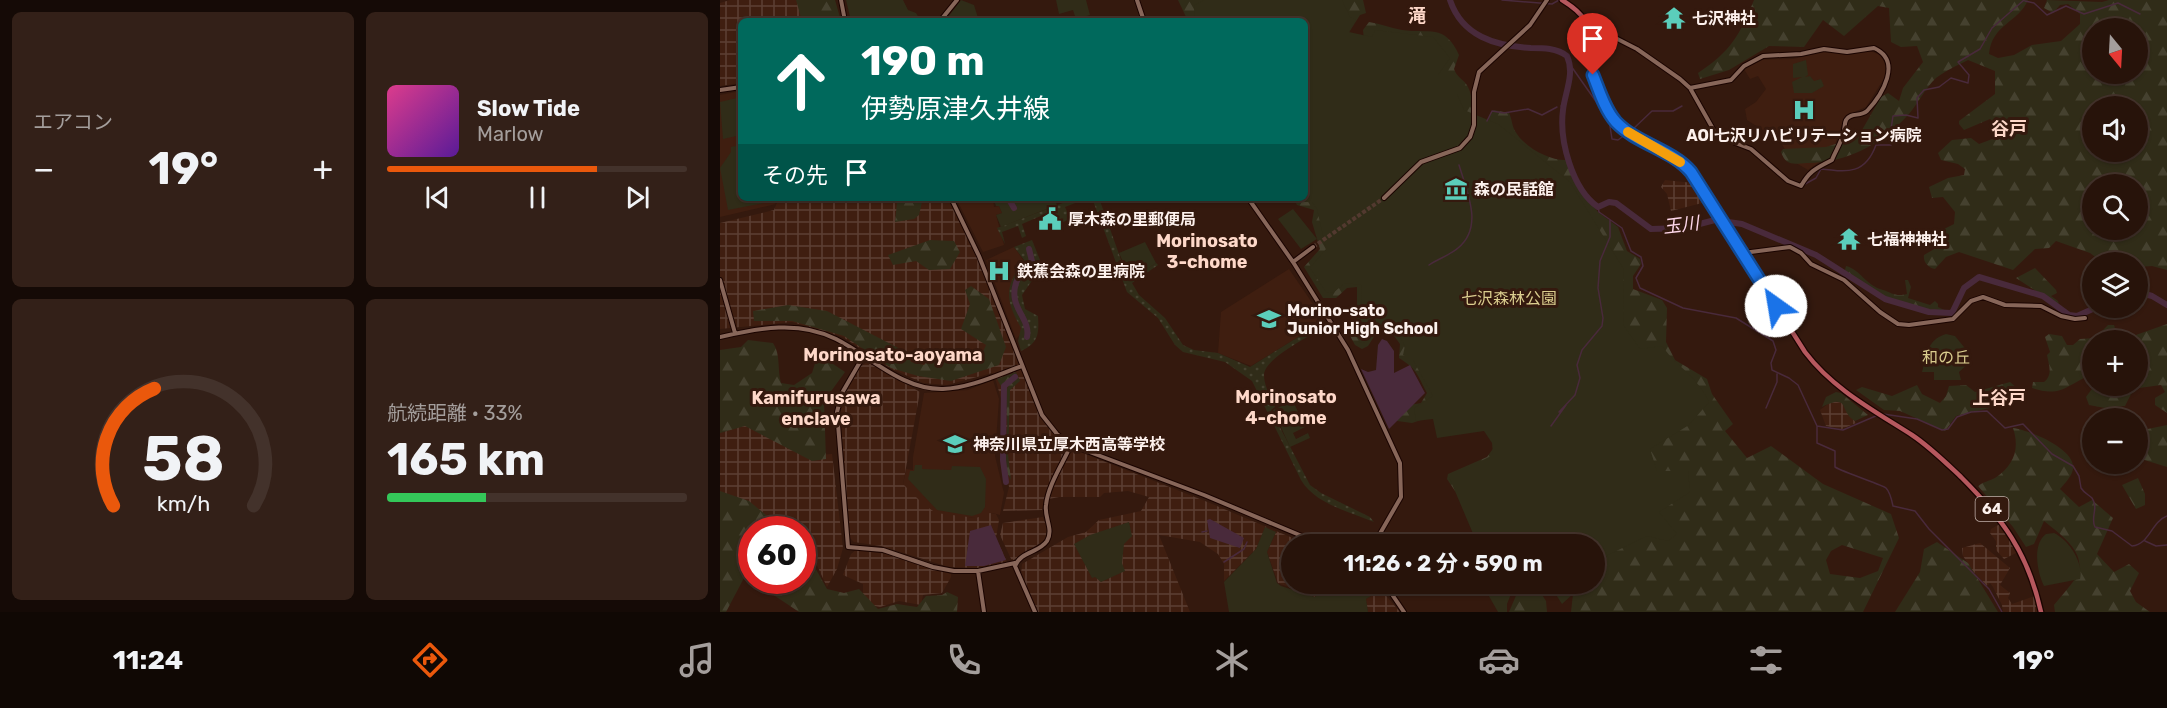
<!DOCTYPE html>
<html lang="ja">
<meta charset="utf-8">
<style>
body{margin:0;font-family:Rubik,"Noto Sans JP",sans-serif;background:#332018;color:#f1f3f6;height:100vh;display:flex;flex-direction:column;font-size:22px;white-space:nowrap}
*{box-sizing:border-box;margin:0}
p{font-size:20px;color:#a49e9c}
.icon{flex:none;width:33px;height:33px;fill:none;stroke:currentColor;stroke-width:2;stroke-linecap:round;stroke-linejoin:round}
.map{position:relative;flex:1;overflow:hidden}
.drawer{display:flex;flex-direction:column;gap:12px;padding:12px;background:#150a06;width:720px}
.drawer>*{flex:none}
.guide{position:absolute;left:18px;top:18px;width:570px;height:183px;border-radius:9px;box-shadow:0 2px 4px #0004,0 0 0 2px #43322b;background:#00695c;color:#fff;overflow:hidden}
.needle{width:39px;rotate:162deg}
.controls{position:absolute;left:1362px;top:18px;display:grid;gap:12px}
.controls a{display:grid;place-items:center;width:66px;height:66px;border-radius:50%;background:#27130a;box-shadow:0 2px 4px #0004,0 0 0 2px #43322b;font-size:30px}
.speed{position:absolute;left:18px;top:516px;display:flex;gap:12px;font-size:30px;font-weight:700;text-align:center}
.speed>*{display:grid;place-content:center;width:78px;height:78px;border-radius:50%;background:#27130a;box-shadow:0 2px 4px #0004,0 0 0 2px #43322b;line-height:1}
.speed .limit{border:9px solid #d22;background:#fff;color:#111}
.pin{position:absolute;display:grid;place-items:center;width:51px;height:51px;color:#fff;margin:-62px -26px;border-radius:50% 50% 50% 0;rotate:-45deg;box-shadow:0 0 6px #0007}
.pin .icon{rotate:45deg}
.me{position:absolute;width:66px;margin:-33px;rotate:328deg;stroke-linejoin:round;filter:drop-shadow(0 0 4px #0008)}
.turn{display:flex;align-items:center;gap:21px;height:126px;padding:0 24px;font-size:27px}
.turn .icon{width:78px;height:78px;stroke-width:2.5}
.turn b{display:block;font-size:42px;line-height:51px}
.then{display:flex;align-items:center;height:57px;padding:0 24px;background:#0003;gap:12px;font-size:22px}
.big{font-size:45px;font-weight:700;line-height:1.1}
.drawer .widget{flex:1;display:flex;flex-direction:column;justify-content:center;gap:9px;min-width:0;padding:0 21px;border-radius:9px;background:#332018}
.drawer .dial{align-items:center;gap:0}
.dial svg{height:156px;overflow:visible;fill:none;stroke:#43322b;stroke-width:7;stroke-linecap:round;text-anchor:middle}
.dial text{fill:#f1f3f6;stroke:none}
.song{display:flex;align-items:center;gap:18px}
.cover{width:72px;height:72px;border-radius:9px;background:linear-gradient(135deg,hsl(330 70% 55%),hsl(270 70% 35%))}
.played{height:6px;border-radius:3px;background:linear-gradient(90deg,#ea580c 70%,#43322b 70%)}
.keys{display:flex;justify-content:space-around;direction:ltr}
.heat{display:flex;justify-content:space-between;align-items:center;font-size:33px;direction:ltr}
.charge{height:9px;border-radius:4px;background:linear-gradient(90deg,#34c759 33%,#43322b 0)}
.drawer .tiles{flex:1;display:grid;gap:12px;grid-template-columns:repeat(2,1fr)}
.trip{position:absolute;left:561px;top:534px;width:324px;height:60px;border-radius:30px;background:#27130a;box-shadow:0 2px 4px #0004,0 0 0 2px #43322b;font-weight:700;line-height:60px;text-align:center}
.dock{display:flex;height:96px;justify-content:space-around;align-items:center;background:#100804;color:#a49e9c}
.dock .icon{width:42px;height:42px}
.dock .current{color:#ea580c}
.dock b{font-size:27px;color:#f1f3f6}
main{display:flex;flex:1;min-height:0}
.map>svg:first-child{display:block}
.built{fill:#3f1e10}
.industrial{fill:url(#industrial-grid)}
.grass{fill:url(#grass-dots)}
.forest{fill:url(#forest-firs);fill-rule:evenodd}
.park{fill:#302c18}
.water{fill:#492a3b}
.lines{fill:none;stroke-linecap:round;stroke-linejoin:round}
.stream{stroke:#492a3b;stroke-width:1.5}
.river{stroke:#492a3b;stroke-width:6}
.minor-tunnel{stroke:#52392f;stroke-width:4;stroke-dasharray:4 2;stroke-linecap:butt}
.minor-casing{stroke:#1a0400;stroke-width:6}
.major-casing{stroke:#1a0400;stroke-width:7}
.minor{stroke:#876659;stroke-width:4}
.major{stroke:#b6585e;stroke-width:4.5}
.route-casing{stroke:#114b97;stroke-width:15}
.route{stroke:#1a73e8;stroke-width:10}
.slow{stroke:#f59e0b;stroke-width:10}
.labels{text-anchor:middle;stroke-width:6;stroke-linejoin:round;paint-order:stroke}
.shield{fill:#34190e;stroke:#c1b0aa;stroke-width:1.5}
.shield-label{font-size:15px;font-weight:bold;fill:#fdf1ed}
.poi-label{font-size:16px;font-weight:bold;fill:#fdf1ed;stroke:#34190e;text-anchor:start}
.park-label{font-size:16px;fill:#dacd8e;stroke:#34190e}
.neighbourhood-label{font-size:18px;font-weight:bold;fill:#fed8c9;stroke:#34190e}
.water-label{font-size:18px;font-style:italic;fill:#fed7ea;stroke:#34190e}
</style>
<main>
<section class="drawer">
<div class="tiles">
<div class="widget"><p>エアコン</p>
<div class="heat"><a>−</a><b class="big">19°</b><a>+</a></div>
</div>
<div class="widget">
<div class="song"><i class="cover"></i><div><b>Slow Tide</b><p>Marlow</p></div></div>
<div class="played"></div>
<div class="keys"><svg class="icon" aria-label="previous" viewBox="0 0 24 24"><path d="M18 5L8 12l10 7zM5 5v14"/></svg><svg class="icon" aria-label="pause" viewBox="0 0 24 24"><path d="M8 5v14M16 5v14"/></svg><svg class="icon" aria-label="next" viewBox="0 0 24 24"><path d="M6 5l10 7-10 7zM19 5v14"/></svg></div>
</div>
<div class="widget dial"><svg viewBox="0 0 100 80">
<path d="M14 69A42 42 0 1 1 86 69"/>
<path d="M14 69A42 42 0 0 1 35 9" stroke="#ea580c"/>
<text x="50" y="56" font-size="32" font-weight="700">58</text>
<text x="50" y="72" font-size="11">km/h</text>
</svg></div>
<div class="widget"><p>航続距離 · 33%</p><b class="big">165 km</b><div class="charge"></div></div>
</div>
</section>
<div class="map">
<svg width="1447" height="612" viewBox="0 0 1447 612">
<defs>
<pattern id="industrial-grid" width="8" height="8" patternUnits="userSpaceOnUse" patternTransform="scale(1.5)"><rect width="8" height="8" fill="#3f1e10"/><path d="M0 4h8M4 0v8" fill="none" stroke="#5c3f33"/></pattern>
<pattern id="grass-dots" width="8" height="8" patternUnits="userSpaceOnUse" patternTransform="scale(1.5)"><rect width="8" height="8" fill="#302c18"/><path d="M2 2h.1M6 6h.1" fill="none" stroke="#45412f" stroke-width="1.8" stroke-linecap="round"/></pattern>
<pattern id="forest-firs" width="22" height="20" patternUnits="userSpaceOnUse" patternTransform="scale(1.5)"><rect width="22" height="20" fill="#302c18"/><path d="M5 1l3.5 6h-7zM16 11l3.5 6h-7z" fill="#45412f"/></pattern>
</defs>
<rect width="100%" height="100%" fill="#34190e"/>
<path class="built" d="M1148,50L1160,55L1166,64L1165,77L1146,107L1125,116L1112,153L1088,170L1071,160L1060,141L1027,120L1025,109L1036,102L1046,89L1038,76L1030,79L1024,69L1038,60L1073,59L1106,51L1129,55Z
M21,91V198H49L56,204L0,217V95Z
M236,198H273L274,207L279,206L282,213L276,215L284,245L263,252Z
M294,247L304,261L299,266L302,333L296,339L266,260Z
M569,269L597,310L600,317L596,321L598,325L531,366L498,353L501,312Z
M273,380L279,399L275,456L284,493L280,515L272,513L260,519L249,517L244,522L192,507L183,484L186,469L193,470V457L204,393L248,390Z"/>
<path class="industrial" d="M10,0H80L87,21H21V83L0,86V3Z
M945,180L973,183L986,202L951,211L947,194L941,187Z
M59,198H226L238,214L258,258L317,410L330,430L355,450L485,501L587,544H572V584H604L599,593L595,597L558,583L547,552L556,532L546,527L536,549L504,581V564L498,554L480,542L439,535L470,612H318L301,575L302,564L348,537L366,532L379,520L421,511L429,497L408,491L384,493L380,497H339L324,500L322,510L283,511L289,487L285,458L286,416L276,381L272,373L227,385L203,383L170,368L123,337L72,322L0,329V223L54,210Z
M147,362L200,392L183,484L203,504L216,513L256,518L270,513L276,514L279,520L276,538L287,562L258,568L229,567L161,546L134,542L130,538L120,414L126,392L140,367Z
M1112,401L1122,403L1136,423L1122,429L1106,426L1100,410Z
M28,421L88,456L112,454L123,548L117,569L107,587L89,548L83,544L82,530L58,529L0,500V430Z
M323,517L327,528L325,540L292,561L280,535L283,523Z
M1280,524L1298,552L1284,559L1276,550V541L1270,533L1271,529Z
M1260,543L1290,568L1280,585L1290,593L1288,598L1292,604L1315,596L1318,612H1283L1282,605L1273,587L1270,583L1267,586L1253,571L1243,556L1242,548Z
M136,550L168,554L231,574V577L222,593L203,595L201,605L179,601L160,607L150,605L143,594V584L123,575L131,554Z
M644,584H656L680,612H648L646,599L651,596L636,597Z"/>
<path class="grass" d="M356,198H368L345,207L350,219L336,225L330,212L302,224L306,236L302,238L298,226L282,232L285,244L277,228Z
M372,198H379L405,271L411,275L409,280L436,263L438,265L412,283L419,295L445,318L463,345L474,350L498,353L530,367L604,321L607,326C592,335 544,358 544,375C544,386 551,398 555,407L551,410L590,485L601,493L650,517L654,522C630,512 595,504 581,480L532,381L505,362L463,352L455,345L438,318L407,292Z
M312,240L324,270H328L311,282L302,295L305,309L318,316C319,333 319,343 301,351L298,341L301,328C285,299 284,288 304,260L294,247Z"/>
<path class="forest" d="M76,0H115L121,21H82Z
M458,0H643L646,13L640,15L628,34L644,39L643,30L649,22C661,24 671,28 682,30C708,34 725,23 739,55L734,69C737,78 744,79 748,87C754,98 751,114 750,125L768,121L770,114L774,110L789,113C792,119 792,126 795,131C804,147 829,161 847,160L867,199L878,212L898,227L907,251L920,259L921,264L913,276V289L942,300L947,308L946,342L955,360L987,379L992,394L1013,424L1005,431L1027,458L1051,446L1103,484L1171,514L1179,538L1143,612H851L853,594L847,584H874L875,559L888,546L782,534L735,491L727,479L728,474L767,457L775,446L769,432L754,423L713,416L692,423L670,420L672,377L690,405L701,403L707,393C697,374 697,369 679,358L680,344L672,333L657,332L648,346L642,349L635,345L627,330L637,306V287L627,288L616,298H603L584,267L600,249L592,222L594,210L577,205L574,199L585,198V21H468ZM1122,545L1163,558L1158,571L1140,578L1110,574L1106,560L1111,551Z
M1034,0H1308C1298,23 1272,24 1269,54L1278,58L1294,55L1312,45L1341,41L1360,24V14L1348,4L1340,5L1333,13L1324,8L1327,0L1382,2L1389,0H1447V270L1432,266L1418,267V262H1382L1370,253L1336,241L1329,248L1315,249L1293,270L1239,252L1226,257L1215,269C1208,268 1203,262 1204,255L1216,248L1212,238L1214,234L1234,224L1235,212L1223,197L1212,198L1209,187L1228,178L1244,175L1245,169L1238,164L1221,160L1218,153L1232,140L1251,138L1259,144L1275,138L1280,128L1270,119L1244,130L1239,124V121L1275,94V71L1248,60C1238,65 1225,71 1216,78C1205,88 1198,104 1188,115C1159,146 1128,162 1087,163C1073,164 1066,166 1061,152L1063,149L1106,147L1138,137L1161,97L1168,93L1179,101L1183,88L1203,62L1197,46L1181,47L1171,42L1169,8L1158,6L1124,36L1103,20L1084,47L1049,46L1009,70L980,79L978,73C1010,52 1020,35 1034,0ZM1372,28H1418V74H1372ZM1372,106H1418V152H1372ZM1372,184H1418V230H1372Z
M180,198H203L199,215L194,219L175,222L177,203Z
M210,240L234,241L240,252L230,269L209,270L196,261L173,265L168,255Z
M1126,266C1141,270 1145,285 1163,290C1172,293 1176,297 1187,294L1185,280H1188L1191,287L1188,298L1210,305L1215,301L1218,304V307L1226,311H1212L1190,304L1180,305L1169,302L1162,294L1151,290L1125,270Z
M1315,268L1336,290L1337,293L1331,296L1338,301L1339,306L1296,278Z
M251,286L269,299L286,347L279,365L231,381L198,376L171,368L124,336L72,321H34L33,311L68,305L107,311L188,353L191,362L204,365L213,355H223L229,363L262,354L266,345L241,329L250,304L245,290Z
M1447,324V413L1435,405V398L1445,392L1441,385L1419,388L1411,394L1405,406L1385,408L1369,405L1366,397L1374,386H1418V340H1372V374C1347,385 1341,398 1312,388L1313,382H1324C1333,375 1329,365 1327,355L1330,352L1325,337L1329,334L1342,336L1347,345H1353L1360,339L1375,338L1388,325H1394L1397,335L1413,336Z
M28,340L53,343C61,355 57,369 61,383L74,385L92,373L98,354L125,372L104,401L106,459L92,461L25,426L0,433V350L21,347Z
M296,372L300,381L290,390L288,454L291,480C281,464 286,446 287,429C289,410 279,394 293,379L290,378L281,386L277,379Z
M1290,382L1299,390L1298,397L1278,406L1236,416L1225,431L1180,411L1164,410L1136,390L1142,387L1172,396L1197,385L1202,394L1220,403L1226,396L1229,386L1246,385L1255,392Z
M1116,392L1121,393L1148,415L1135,421C1118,411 1131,393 1102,407L1106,397Z
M1447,425V467L1418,458V431Z
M1293,428C1309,430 1356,449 1353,469C1352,476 1345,483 1340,489L1359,507L1372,500L1393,518L1377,554L1394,572L1409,564L1419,573L1410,591L1416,602L1430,612H1335L1334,605C1341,596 1349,588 1355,579C1371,555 1340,534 1324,521L1314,544L1306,547L1293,527L1258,486C1263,482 1269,481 1275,478C1294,465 1300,449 1293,428Z
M1418,478L1425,494V505L1416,509L1402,485Z
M0,491L29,501L63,529L32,530V580H82L83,546L107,589L124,593L139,589L158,609L177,604L197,607L206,596L222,595L227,592L238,597L237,612H79L25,576L6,612H0Z
M1217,542L1248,563L1278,612H1175L1200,572L1204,549Z
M801,584H815L826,601L827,612H789Z"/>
<path class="park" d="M126,0H183L188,10L196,13L201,21H131Z
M241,0L254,5L259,21H225Z
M336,0H366L370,15L356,19L353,10L339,14Z
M485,0H622L630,17L636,20L629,32L652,37L655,30L713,37L730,58L718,75L737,94L744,110L778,124L850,182L903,268L904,326L920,349L942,346C959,369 976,375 989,402L969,425L930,449L937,471H968L970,492L939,512L957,534L948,541L927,536L888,555L875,571L874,544H799L792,533L757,543L729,477L773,455L772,443L764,431L717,438L713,419L696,421L694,408L713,396L693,360L683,355L685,346L675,328L655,330L645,342L640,343L631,328L642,304L641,285L625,283L613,293L606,292L590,268L606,249L597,209L592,202H582L580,198H585V21H475L474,5Z
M1086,60L1088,75L1085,77L1090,76L1094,81L1101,79L1104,86L1092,93H1074L1072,82L1082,77L1073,78V64Z
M21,97V135L3,139L0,102Z
M21,145V198H46L49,202L8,210L0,168L11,152V147Z
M273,198H334L337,205L281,227L276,215L282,213L279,206H276Z
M573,209L597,239L581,249L558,219Z
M425,242L436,263L411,280L399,253Z
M1226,334L1235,336L1249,353L1248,364L1239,372L1241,380H1214V372H1202C1207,356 1206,340 1226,334Z
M573,401L585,427L573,433L576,439L588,433L590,438L570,447L553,410Z
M195,465H202V469L231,470L232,466L260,467L266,479L265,507L261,513L252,516L217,510L188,479L190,471H194Z
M409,522L412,536L404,544L402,563L405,571L381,582L375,577L372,578L354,544L370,535Z
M545,527L556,532L547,552L557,583L561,586L595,597L604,584H644L635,596H651L646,599L648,612H509L504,582L536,549Z
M1334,533C1349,540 1364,563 1360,579L1324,586C1317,572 1312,544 1326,534Z
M762,584H795L787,604V612H778Z
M829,584H864L842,604Z"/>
<path class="water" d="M662,339L667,341L674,351V373L690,365L705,393L669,429L641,369L648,372L656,370L658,345Z
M490,519L524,538L520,548L490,538L487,520Z
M271,525L286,560L264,566H245L250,531Z"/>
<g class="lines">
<path class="stream" d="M782,0L832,4L839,0
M1305,1L1314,3L1327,15L1346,6L1364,14L1398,3L1420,14
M194,21H195
M851,66L889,120L892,139L898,140L906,134
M841,106H843
M767,121L772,111L784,113L808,109L822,115L837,107
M912,130L932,111H953L962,106
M1085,184L1096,178L1101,169C1127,172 1145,175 1156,145H1171L1174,134L1171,129L1173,116L1186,115L1198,118L1197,98L1204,90L1219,87L1231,78L1248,83L1249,75L1238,62L1260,49L1272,28L1304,0
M878,207L879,212L902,228L911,251L921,257L923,266L916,278L920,288L963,308L1016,318L1053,341L1056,350L1051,363L1052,370L1069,378L1078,385L1097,426L1123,430L1158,415
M709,265C718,259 730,255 738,248C764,227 747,192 739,165
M1046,408L1057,382V374
M839,412L855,395L860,378L857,365L862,350L882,326L883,318L878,288L880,261L890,237V220
M1163,414L1197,419L1222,430L1228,429L1237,417L1251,412L1267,411L1285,428L1303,424L1332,454L1353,466L1359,476L1361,488C1364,493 1369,495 1372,498C1379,508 1370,518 1375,527L1392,531L1412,546C1430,544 1431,522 1447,516
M831,426L846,405
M1097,426V443L1115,451V467C1125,473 1163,485 1166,488C1170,492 1172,501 1173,506L1195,511L1209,529L1269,589L1282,612
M482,532L487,531
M1425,541L1436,546L1447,545
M504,562L524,549L527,542"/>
<path class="river" d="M730,0C742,36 775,46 811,48C823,48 837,48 847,56C855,74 845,92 843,110C839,140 852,189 878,207L889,202L896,203L931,229L964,228L995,220L1022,224L1096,255L1165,299L1209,312L1232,313L1244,288L1259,277L1323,296L1349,315L1357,316L1375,308
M288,198L294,208
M1418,292L1432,296L1447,305
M307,337C311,318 288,308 296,283C299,273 308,269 312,261L309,249
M286,482L283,460L284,386L295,377"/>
<path class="minor-tunnel" d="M593,247L664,198"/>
<g class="minor-casing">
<path id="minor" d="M121,0L125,21
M417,0L424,21
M220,21L237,0
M868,24L917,49L960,79L970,88L997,136L1031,149L1068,181L1081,186C1090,170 1097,168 1112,160C1115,152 1121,143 1123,134C1125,130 1124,124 1126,120C1131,112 1140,117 1147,111C1162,95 1183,61 1154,48L1127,52L1104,49L1081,54L1043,56L1024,66L1011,80L970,88
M0,90L21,87
M231,198L259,256L322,415L337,434L351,445L484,495L601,544
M528,198L573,262L628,350L680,463L681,497L654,544
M664,198L701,162L740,148L750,137L754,125V92L759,72L810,25L827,0
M1023,253L1070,247L1081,253L1091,264L1124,280L1160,312L1178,324L1189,325L1233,319L1251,301L1263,297L1285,305L1321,306L1341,316L1355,319L1365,318
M573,262L593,247
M0,280L15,333
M0,337C39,328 79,320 116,339C150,356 182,390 223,389C250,388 277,375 302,366
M144,355L122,393L117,412L128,547L163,550L213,567L234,571H258L295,563
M258,571L264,612
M665,584L684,612
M315,612L295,566C301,551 319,553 327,541C334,529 324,518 326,505C328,485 343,463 351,445"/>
</g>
<g class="major-casing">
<path id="major" d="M842,0C876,21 864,28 870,62C873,79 881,98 890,113C907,143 949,147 971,172L1085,352C1113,389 1153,410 1192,435C1210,447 1225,462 1241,477C1283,519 1308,553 1321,612"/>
</g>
<use href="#minor" class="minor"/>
<use href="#major" class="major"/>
</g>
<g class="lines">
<g class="route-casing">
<path id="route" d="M873,75C879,90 885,110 896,122C917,144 951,149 971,172L1056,306"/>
</g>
<use href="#route" class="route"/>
<path class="slow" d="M908,132L960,162"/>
</g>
<defs>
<g id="temple-bare" transform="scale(1.8)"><path d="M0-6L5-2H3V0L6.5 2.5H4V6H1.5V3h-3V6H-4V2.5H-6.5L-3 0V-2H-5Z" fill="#5bcebb" stroke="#34190e" stroke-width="2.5" paint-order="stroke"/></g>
<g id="hospital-bare" transform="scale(1.8)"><path d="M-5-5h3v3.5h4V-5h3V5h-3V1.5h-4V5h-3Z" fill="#5bcebb" stroke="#34190e" stroke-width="2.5" paint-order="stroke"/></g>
<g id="museum-bare" transform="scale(1.8)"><path d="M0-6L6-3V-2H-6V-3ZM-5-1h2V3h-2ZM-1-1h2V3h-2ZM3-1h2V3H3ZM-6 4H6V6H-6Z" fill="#5bcebb" stroke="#34190e" stroke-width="2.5" paint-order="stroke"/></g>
<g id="civic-bare" transform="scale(1.8)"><path d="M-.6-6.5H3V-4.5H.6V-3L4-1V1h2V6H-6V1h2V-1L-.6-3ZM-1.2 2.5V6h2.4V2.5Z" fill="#5bcebb" stroke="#34190e" stroke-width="2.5" paint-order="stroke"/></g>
<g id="school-bare" transform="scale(1.8)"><path d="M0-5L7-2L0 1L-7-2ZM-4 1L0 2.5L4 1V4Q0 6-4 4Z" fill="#5bcebb" stroke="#34190e" stroke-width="2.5" paint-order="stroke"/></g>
</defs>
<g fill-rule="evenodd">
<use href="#temple-bare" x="954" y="18"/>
<use href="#hospital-bare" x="1084" y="110"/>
<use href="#museum-bare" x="736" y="189"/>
<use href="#civic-bare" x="330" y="219"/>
<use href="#temple-bare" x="1129" y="239"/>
<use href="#hospital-bare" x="279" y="271"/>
<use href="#school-bare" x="549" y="319"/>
<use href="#school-bare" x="235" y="444"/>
</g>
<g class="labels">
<rect class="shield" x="1255.5" y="497" width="33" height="24" rx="4.5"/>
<g class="shield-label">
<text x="1272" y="514">64</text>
</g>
<g class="poi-label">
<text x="972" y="24">七沢神社</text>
<text x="1084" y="141" text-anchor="middle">AOI七沢リハビリテーション病院</text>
<text x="754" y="195">森の民話館</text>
<text x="348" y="225">厚木森の里郵便局</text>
<text x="1147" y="245">七福神神社</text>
<text x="297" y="277">鉄蕉会森の里病院</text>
<text x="567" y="316">Morino-sato<tspan x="567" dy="18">Junior High School</tspan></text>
<text x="253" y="450">神奈川県立厚木西高等学校</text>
</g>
<g class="park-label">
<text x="789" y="304">七沢森林公園</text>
<text x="1226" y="363">和の丘</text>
</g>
<g class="neighbourhood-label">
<text x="697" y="22">滝</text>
<text x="1289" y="135">谷戸</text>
<text x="487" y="247">Morinosato<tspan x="487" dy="21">3-chome</tspan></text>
<text x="173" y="361">Morinosato-aoyama</text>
<text x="566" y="403">Morinosato<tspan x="566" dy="21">4-chome</tspan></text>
<text x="96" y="404">Kamifurusawa<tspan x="96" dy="21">enclave</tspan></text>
<text x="1279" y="404">上谷戸</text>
</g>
<g class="water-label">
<text transform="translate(961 225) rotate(-7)" y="6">玉川</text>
</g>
</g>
</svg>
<div class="controls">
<a><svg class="needle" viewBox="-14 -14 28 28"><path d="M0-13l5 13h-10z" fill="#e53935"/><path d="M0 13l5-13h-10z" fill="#a49e9c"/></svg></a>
<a><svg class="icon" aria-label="sound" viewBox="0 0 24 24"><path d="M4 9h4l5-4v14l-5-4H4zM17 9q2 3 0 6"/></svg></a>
<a><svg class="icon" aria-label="search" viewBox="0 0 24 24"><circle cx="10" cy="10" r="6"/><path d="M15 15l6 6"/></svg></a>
<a><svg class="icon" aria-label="layers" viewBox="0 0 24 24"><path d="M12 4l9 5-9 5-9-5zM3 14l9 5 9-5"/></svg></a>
<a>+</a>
<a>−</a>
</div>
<div class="speed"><div class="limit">60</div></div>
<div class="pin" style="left:873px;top:75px;background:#d93025"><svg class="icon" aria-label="arrive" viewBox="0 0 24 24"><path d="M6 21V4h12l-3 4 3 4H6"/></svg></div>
<svg class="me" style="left:1056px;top:306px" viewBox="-20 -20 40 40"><circle r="19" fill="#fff"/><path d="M0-13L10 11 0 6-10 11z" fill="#1a73e8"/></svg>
<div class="trip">11:26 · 2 分 · 590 m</div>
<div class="guide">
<div class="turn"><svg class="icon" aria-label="ahead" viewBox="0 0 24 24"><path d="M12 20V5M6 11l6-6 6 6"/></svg><div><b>190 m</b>伊勢原津久井線</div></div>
<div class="then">その先<svg class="icon" aria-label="arrive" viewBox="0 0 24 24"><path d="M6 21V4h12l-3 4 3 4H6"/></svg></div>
</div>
</div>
</main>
<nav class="dock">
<b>11:24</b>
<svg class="icon current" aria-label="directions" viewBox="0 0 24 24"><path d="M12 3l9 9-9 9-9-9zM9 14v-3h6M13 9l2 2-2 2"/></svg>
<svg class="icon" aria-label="music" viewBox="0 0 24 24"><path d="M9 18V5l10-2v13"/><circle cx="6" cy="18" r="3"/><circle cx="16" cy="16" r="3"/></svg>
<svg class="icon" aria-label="phone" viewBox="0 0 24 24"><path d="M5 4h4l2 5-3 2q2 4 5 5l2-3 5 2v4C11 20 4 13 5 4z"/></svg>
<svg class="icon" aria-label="climate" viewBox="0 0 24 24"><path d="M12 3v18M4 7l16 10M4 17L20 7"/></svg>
<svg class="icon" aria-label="car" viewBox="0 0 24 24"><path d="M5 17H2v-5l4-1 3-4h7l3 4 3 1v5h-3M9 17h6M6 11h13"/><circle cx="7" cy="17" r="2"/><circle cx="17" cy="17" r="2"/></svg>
<svg class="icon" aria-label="filters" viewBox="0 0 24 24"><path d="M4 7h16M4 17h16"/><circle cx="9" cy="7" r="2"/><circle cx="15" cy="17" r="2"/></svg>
<b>19°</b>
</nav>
